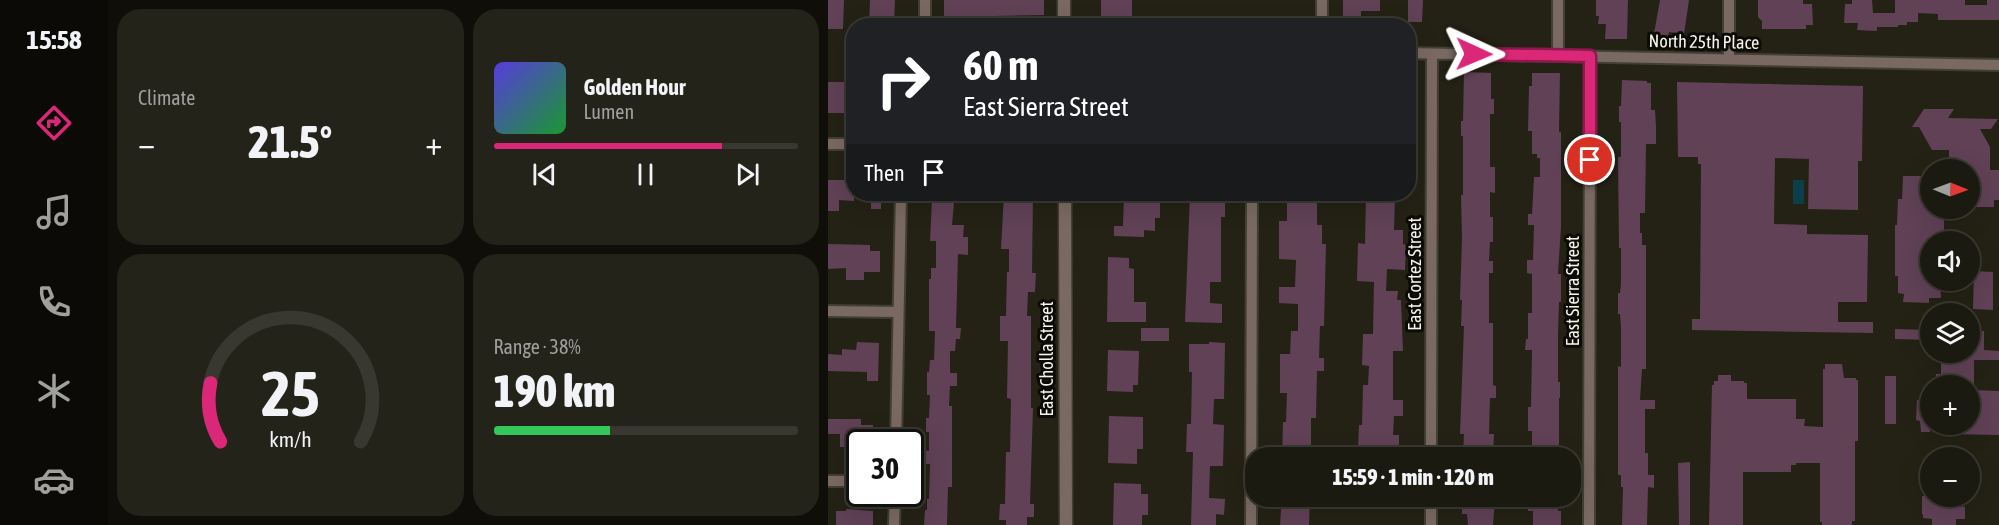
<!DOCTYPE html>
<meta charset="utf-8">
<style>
body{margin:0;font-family:"Asap Condensed",sans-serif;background:#242319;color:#f1f3f6;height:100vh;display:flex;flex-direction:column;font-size:22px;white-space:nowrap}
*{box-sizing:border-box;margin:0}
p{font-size:20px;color:#a0a19f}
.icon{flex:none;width:33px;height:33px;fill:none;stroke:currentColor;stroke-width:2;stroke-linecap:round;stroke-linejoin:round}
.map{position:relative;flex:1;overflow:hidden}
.drawer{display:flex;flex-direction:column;gap:9px;padding:9px;background:#0f0e09;width:720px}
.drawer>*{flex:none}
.guide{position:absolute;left:18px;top:18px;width:570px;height:183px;border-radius:24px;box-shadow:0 6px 24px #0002,0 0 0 2px #393830;background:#202124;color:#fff;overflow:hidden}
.needle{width:39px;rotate:91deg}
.fabs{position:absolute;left:1092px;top:159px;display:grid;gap:12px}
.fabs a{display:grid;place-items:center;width:60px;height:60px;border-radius:50%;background:#1b1a10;box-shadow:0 6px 24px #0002,0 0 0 2px #393830;font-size:30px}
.speed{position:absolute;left:18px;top:429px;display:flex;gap:12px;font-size:30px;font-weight:700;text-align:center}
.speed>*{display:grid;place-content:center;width:78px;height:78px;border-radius:50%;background:#1b1a10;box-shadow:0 6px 24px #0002,0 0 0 2px #393830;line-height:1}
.speed .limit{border:3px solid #111;border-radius:9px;background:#fff;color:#111}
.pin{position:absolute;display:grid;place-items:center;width:51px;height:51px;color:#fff;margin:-26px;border:3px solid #fff;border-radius:50%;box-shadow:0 2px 6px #0007}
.me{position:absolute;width:66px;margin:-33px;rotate:91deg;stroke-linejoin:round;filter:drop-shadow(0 0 4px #0008)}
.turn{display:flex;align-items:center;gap:21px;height:126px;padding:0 18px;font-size:27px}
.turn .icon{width:78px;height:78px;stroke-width:2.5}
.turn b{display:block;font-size:42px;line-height:51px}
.then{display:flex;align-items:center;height:57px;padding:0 18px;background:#0003;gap:12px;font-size:22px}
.big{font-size:45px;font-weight:800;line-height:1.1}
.drawer .widget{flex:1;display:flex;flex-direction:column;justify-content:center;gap:9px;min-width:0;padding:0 21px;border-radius:24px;background:#242319}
.drawer .dial{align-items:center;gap:0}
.dial svg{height:156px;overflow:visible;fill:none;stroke:#393830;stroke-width:7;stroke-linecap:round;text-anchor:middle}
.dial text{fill:#f1f3f6;stroke:none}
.song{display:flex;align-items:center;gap:18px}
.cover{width:72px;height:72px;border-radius:9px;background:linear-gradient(135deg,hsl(250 70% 55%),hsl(130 70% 35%))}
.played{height:6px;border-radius:3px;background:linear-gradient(90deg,#db2777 75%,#393830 75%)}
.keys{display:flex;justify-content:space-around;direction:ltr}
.heat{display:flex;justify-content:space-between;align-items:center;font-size:33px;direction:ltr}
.charge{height:9px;border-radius:4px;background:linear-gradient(90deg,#34c759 38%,#393830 0)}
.drawer .tiles{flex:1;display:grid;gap:9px;grid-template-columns:repeat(2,1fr)}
.trip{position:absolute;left:417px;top:447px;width:336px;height:60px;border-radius:24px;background:#1b1a10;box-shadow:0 6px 24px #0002,0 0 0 2px #393830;font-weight:800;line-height:60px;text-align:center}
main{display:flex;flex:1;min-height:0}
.menu{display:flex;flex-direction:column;width:108px;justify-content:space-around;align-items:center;background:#0b0a06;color:#a0a19f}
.menu .icon{width:42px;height:42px}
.menu .current{color:#db2777}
.menu b{font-size:27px;color:#f1f3f6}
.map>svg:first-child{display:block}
.water{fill:#0d3e4a}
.building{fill:#604156}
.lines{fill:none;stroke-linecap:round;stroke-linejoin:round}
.minor-casing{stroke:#414033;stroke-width:14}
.tertiary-casing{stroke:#414033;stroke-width:15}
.minor{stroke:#7a6963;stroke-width:10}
.tertiary{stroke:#7a6963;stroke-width:12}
.route-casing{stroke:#8e194d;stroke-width:15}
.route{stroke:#db2777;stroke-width:10}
.labels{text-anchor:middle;stroke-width:6;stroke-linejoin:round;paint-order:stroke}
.street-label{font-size:18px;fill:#f6f5ec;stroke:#0c0b06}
</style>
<main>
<nav class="menu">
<b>15:58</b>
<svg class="icon current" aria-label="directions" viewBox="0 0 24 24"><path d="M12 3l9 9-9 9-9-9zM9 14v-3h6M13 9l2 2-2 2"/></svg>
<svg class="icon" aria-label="music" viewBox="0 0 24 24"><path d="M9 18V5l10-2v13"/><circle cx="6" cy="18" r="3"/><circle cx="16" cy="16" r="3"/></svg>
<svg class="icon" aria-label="phone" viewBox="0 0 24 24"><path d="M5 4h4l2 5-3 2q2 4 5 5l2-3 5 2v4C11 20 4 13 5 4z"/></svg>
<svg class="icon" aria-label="climate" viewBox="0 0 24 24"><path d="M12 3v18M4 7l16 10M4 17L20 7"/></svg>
<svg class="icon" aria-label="car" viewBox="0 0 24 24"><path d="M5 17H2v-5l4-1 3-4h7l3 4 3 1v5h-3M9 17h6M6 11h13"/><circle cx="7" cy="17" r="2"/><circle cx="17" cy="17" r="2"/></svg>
</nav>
<section class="drawer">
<div class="tiles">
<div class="widget"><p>Climate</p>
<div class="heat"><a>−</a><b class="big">21.5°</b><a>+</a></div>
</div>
<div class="widget">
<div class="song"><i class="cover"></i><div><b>Golden Hour</b><p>Lumen</p></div></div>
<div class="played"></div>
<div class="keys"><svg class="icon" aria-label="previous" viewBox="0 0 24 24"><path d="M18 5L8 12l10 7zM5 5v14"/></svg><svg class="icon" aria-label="pause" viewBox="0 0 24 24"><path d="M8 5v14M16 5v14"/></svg><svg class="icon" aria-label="next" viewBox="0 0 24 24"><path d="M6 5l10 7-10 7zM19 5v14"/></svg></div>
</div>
<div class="widget dial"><svg viewBox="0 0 100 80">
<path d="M14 69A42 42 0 1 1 86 69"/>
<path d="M14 69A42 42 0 0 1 9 39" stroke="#db2777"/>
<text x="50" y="56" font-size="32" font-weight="700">25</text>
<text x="50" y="72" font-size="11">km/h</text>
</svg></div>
<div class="widget"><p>Range · 38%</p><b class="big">190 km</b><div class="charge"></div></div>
</div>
</section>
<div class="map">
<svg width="1171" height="525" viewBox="0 0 1171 525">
<rect width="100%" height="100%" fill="#242215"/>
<path class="water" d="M965,180H976V204H965Z"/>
<path class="building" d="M0,0H16L15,29H0Z
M42,0H67L66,26H41Z
M116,0H216V15L116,17Z
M273,0H304V23H273Z
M515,0H552V11H533V23L515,22Z
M580,0H595L594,22H580Z
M768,0H800L799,39H777L778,24H770L771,16H768Z
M832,0H861L856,34L841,32L839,41L825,39Z
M930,0H975V4H984L985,25H978V29H934V21L930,17Z
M1024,0H1044L1045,13H1067V0H1137V5H1159V0H1171V20H1110V14L1090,13V22H1079V25H1070V27H1049V31L1029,30L1030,23H1016L1017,4H1024Z
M636,72L663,73V99H666V114H662V167H667V193L662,192V217H665V242H662L661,261H665V273H661V323H665V385L668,386V398H662L661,434H666L665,458H635L636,434H632L636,326H633L634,300H632L634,239L633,195H635V136H633V121H635Z
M704,73H732L731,132H733V227L730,274H733V302H731L730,335V382H732V398H731V458H704V431H700V407H703L704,350H697L698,339H700V313H704V274L699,273V260H705L706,225H700V214H704L706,177H712V158H709V154H704V131H700L701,86H704Z
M794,80L819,81V83H823V110H827L828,127V144H818L817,213H812V233H814V245H818V369H814L812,400H827V409H817V453H820V475H826V488L820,487L819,525H794L795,487H793V475H790V366L793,367V327L792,314H790V293H792L793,283V248H791L790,157H793V122H791V106H793Z
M0,82H24L23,104L21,103L20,113H0Z
M849,82L1035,86L1034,161H1030V210L980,209L981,159L947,158L946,224L979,225V234L1040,235L1039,302H1010V322H1045V333L864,330V319H872L873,164H870V157H850Z
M1096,109H1126L1120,118L1170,119L1163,129H1152L1162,147V170H1171V200H1166V207H1142V170H1121V150H1104L1091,127H1084Z
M1075,176H1102V208H1116V242H1102V280H1112L1113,298H1101V303L1075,302L1076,294L1070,293V276H1067V225H1069L1070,199H1074Z
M0,180H26V201L11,200V211H0Z
M43,194H53V209H43Z
M100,194H130L129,203H126L124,225H136L135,237H140V255L130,254L128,328H133L132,339H128L127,351H122V373H129V386H122L121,406H124V487H120L119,525H96L97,510H99V499H101L102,464H97V450L101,451V432H98V418H101L102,395H99V372H101L102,360H106L107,331H101V279H103V268H108V241H102L104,200H100Z
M176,194H205L204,273H208L207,292H200L199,316H203V408H205L202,504H206V517H199V525H178V520H171L172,504H177L178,452H182L183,399L179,398L180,341H172V316H178L179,272H181V249H173Z
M296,194H321V202H332V218H327V231L316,230V237L286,236V226H295Z
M362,194H397V217H393V282H382V303L394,304V323L357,322Z
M459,194H489V225H494V244H498L496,326H492L491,358H496V371H489L488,418H483V458H454L455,422H458L459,393H452V354H462L463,331H470V304L451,303V287H467L468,260L451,259V221H459Z
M538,194H567L566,230H575V244L578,245L577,270L559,269L558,291H570L569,300H573L575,351H565V400H575V416H566L565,435H571V458H537V450L530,449L531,425H534L535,385H540L541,366L534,365L535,334H545L546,282L529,281L530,243L537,244Z
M0,244L42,245V251H52V272H36V280H18V268L0,269Z
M280,257L301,258V268L306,269V302H318V322H279Z
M1146,271L1165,272V310L1145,309Z
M313,328H341V341H313Z
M1067,329L1102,330V340L1067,339Z
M1142,331H1156V350L1171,351V360H1146V385L1108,384V374H1113V352H1142Z
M29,342L51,343L50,381H39V372L0,371V354L14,355V349L28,350Z
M381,342L397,343L396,399H386L385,424L396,425L395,466H382L381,498L397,499L396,515L388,514V525H363L365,452H358L359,424H363L364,372H361V344H381Z
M280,350L311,351L310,385H305V392L279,391Z
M997,364H1014L1016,378H1028V380H1030V441H1027V521H1024V525H994V522H992V463H968V465H963V472H915V525H881L884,385H886V381H890V375H903V381H916V383H919V399H968V419H977L976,426L995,427V369H997Z
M1057,376H1068V424H1057Z
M1142,390L1171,391V435L1120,434V424H1142Z
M1093,394H1102V432H1093L1092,421L1088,420L1089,400H1092Z
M281,416L315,417V449H309V464L280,463Z
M0,419H33V425H45V442H32V447H12V434H0Z
M862,462V525H851L850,463Z
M286,483L313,484V494H320V515H314V525H285Z
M454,496H482L481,525H452Z
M1094,496H1133V506L1137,507V519H1128V525H1104V519L1095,518V514H1094Z
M634,499H667L665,525H640L639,514H634Z
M700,499H730V511H733V525H705V511H700Z
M18,509L45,511V525H8V511H18Z"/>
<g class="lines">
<g class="minor-casing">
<path id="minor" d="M97,0V26
M730,0V55
M901,0V59
M494,26V0
M580,53L1171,65
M0,144H26
M0,311L70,312
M68,442L73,194
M603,458L604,54
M0,481H32
M66,525L67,494
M423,525L424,194
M603,525V496
M761,525L762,56"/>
</g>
<g class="tertiary-casing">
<path id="tertiary" d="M236,26V0
M237,194L238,525"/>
</g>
<use href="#minor" class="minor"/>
<use href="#tertiary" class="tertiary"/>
</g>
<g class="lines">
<g class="route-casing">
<path id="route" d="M646,54L762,56V160"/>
</g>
<use href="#route" class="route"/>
</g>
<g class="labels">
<g class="street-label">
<text transform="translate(876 42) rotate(1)" y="6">North 25th Place</text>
<text transform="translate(587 274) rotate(-90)" y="6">East Cortez Street</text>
<text transform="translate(745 291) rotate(-90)" y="6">East Sierra Street</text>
<text transform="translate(219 359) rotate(-90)" y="6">East Cholla Street</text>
</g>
</g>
</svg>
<div class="fabs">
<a><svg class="needle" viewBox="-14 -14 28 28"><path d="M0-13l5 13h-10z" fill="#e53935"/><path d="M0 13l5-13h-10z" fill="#a0a19f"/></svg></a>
<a><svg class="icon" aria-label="sound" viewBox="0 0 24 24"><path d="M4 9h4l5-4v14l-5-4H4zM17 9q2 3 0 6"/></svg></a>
<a><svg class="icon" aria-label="layers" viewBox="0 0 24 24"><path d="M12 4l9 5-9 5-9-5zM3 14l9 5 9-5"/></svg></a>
<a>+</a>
<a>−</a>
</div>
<div class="speed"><div class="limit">30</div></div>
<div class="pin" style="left:762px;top:160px;background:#d93025"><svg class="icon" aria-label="arrive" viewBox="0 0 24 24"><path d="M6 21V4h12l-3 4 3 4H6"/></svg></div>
<svg class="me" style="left:646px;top:54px" viewBox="-20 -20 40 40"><path d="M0-17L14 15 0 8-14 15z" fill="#db2777" stroke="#fff" stroke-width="4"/></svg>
<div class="trip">15:59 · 1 min · 120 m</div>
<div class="guide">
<div class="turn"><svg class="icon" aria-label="right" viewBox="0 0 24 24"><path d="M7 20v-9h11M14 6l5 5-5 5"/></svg><div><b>60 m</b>East Sierra Street</div></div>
<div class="then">Then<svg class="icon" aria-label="arrive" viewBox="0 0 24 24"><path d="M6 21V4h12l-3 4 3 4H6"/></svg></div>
</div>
</div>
</main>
